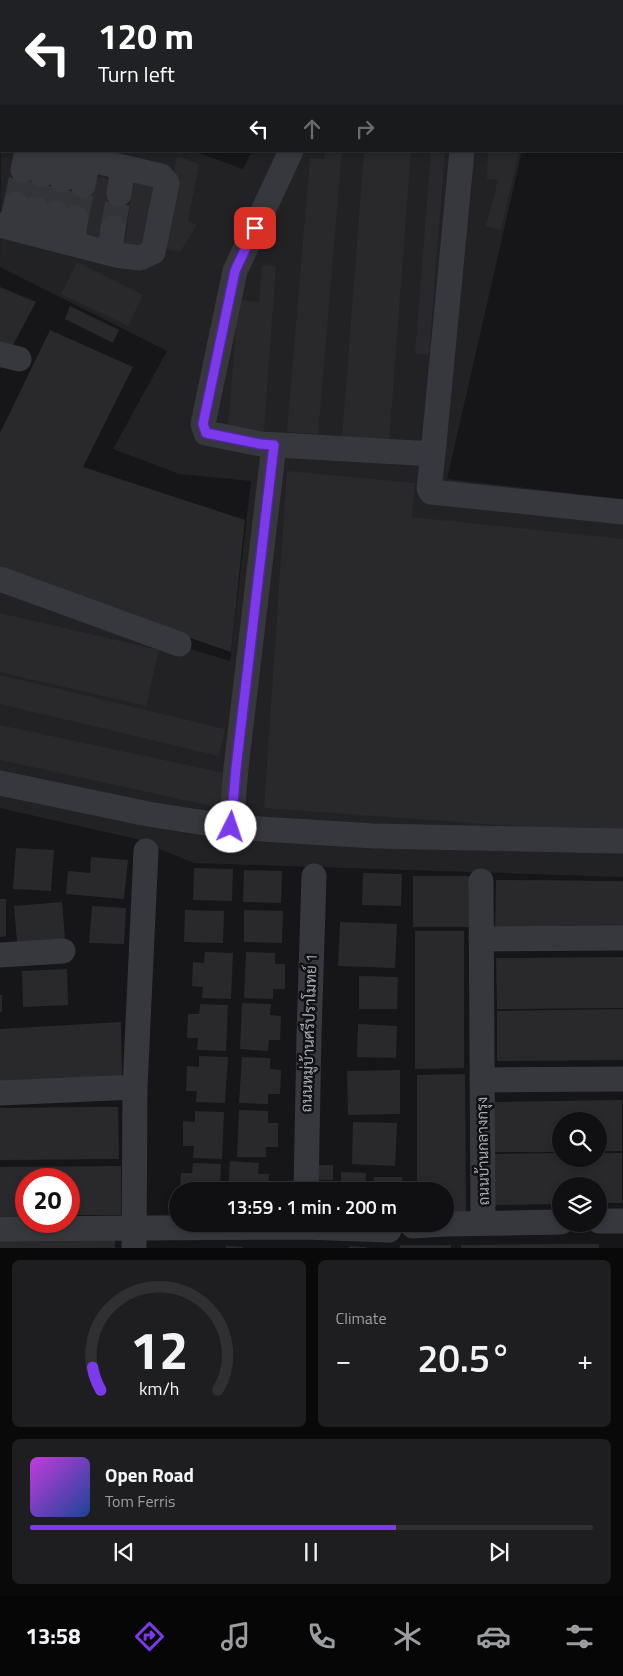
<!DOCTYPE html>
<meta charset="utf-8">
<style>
body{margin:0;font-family:"Titillium Web",Sarabun,sans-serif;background:#1e1e20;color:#f1f3f6;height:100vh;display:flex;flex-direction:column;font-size:19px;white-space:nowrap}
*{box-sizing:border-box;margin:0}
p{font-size:16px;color:#9c9d9f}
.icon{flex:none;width:28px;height:28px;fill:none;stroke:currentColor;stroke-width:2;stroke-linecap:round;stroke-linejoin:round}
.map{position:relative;height:1248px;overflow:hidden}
.panel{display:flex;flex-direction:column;gap:12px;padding:12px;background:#09090a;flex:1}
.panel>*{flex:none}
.hud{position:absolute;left:0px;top:0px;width:624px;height:152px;box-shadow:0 2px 8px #0003,0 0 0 1px #303032;background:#202124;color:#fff;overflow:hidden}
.controls{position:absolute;left:552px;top:1112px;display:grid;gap:10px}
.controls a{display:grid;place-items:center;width:55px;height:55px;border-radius:50%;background:#101012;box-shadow:0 2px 8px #0003,0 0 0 1px #303032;font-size:25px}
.speed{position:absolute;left:15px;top:1168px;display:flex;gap:10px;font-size:25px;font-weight:700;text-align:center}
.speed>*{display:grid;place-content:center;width:65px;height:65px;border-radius:50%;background:#101012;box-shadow:0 2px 8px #0003,0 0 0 1px #303032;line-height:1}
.speed .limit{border:8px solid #d22;background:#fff;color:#111}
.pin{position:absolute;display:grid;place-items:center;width:42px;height:42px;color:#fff;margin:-21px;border-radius:10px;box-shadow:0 2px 8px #0006}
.me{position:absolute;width:55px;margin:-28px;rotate:4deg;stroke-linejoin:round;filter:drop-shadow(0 0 4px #0008)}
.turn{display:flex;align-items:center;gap:18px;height:105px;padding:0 15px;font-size:22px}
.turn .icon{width:65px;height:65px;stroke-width:2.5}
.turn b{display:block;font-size:35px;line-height:42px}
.lanes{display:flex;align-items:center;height:48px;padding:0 15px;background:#0003;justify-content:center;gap:25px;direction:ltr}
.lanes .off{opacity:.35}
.big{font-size:38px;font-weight:600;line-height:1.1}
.panel .widget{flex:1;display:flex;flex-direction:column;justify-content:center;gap:8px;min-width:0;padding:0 18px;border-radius:8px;background:#1e1e20}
.panel .dial{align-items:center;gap:0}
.dial svg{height:130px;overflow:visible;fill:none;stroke:#303032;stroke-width:7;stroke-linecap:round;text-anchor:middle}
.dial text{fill:#f1f3f6;stroke:none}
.song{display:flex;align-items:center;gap:15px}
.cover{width:60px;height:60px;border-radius:8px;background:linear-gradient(135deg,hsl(290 70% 55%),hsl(220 70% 35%))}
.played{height:5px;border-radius:2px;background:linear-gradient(90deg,#7c3aed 65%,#303032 65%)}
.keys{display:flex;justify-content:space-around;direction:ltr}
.heat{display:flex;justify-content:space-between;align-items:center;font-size:28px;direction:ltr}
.panel .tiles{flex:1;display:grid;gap:12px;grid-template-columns:1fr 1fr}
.widget:last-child{grid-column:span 2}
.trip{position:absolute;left:169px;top:1182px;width:285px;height:50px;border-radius:25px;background:#101012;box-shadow:0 2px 8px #0003,0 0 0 1px #303032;font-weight:600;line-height:50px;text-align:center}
.menu{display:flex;height:80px;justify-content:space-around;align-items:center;background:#060607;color:#9c9d9f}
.menu .icon{width:35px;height:35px}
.menu .active{color:#7c3aed}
.menu b{font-size:22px;color:#f1f3f6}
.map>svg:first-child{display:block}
.built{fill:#222225}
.green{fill:#1c231d}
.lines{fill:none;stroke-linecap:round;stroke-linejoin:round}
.canal{stroke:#2c353c;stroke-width:24}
.building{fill:#29292c}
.minor-tunnel{stroke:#333438;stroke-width:25;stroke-dasharray:25 12;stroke-linecap:butt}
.minor{stroke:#37383d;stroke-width:25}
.route-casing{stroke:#51269a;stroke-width:12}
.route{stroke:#7c3aed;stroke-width:9}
.labels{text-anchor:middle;stroke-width:5;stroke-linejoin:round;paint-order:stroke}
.street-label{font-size:15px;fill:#a8adb8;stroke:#111113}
</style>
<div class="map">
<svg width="623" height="1249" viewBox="0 0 623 1249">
<rect width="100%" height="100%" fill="#161618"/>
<path class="built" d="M333,0H527L332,1Z
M1,129V151H194L243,169L252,151H522L447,479L623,499V877L194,863L136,839L0,808V591L230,661L251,481L179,474L113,449L167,351L0,267Z"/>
<path class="green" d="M0,0H9L1,1L0,73Z"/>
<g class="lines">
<path class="canal" d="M15,1V0
M0,104L1,98"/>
</g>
<path class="building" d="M325,151H342L318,434L287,432L310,158L324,159Z
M364,151H411L389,442L342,439Z
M431,151H445L429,355L415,354Z
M488,151H519L501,230L486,226L498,180L487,179Z
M177,156L199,164L188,221L197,225L180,252L157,248Z
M92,176L113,180L100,242L80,238Z
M135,180L151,183L158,193L150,241L139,249L125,245L131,196Z
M77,262L143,295L128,326L61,294Z
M262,265L276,266L264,431L228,429L238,300L259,302Z
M0,287L36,302L0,369Z
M70,306L119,330L113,343L65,319Z
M50,330L133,367L83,467L245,520L231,652L15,578L0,566V433Z
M287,471L415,483L412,517L623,539V834L264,808Z
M0,613L159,650L146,706L0,672Z
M0,675L225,729L219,756L0,704Z
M0,725L229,774L221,808L0,760Z
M16,848L54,850L51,891L13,889Z
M91,857L128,860L124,899L66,894L68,871L90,873Z
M194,868L233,869L232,901L193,900Z
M244,870L282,871L281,903L243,902Z
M363,873L402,874L401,906L362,905Z
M413,876H469V927H413Z
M496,880L623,881V930L495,929Z
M0,899H6V936L0,937Z
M62,902L65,939L17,942L14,906Z
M92,906L126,908L124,944L89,943Z
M185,910L224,911L223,943L184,942Z
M244,910L283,911L282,943L244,942Z
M340,922L397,924L395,968L338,966Z
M415,931H464V1068L415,1069Z
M205,952L233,953L231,999L202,998L203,987L192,986L193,962L204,963Z
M246,952L275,953V964H285V989H273V999L244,998Z
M623,957V1008L497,1009L496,958Z
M67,969L68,1005L23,1007L22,971Z
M359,976L398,977L397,1009H359Z
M0,995H2V1012H0Z
M242,1003L271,1004L270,1015L281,1016L280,1040H269L268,1051L240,1049Z
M200,1004L228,1005L226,1051L197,1050L198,1038H187L188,1014H199Z
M623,1009V1060L497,1061V1011Z
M121,1022L122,1080L0,1084V1029Z
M358,1024L397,1026L396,1058L357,1057Z
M199,1056L228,1057L225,1103L196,1102L197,1091H186L187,1066L199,1067Z
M242,1057L270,1058V1069L281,1070L280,1094H268V1104L239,1103Z
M400,1070V1114L348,1115L347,1071Z
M465,1074L466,1212H445V1191H417V1075Z
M622,1100V1151H599V1121H561V1152H494L493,1102Z
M94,1107H118L119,1159L0,1160V1108Z
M239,1110L268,1111V1123H278V1147H266V1157H237Z
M195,1111L224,1112L222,1159L193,1158L194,1146H183V1121L195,1122Z
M353,1122L397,1123L395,1166L352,1164Z
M561,1153V1159H599V1153H622V1203H599V1186H561V1204L494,1205L493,1154Z
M230,1161L259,1163L258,1174H269L268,1191H228Z
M193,1163L221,1164L220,1191H180L181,1173H192Z
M319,1165H333V1180H318Z
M121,1166V1215H69V1179H26V1216H0V1167Z
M341,1172L366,1173L365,1191H341Z
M374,1177H402V1191H374Z
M115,1237V1249H0V1240Z
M560,1244H599V1249H461V1245Z
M400,1245H451V1249H400Z
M226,1246L243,1247V1249H226Z
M349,1246L366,1247V1249H349Z"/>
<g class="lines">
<path class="minor-tunnel" d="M16,204L23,170
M36,209L42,175
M56,214L62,180
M76,218L83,185
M113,228L119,194"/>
<path class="minor" d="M400,1L401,0
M507,1V0
M0,132L1,133
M291,151L235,271L203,424L206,433L261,444L433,454L462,151
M23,170L27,151
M42,175L47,151
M62,180L67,154
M83,185L88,159
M119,194L123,167
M0,225L116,255L140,258L153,252L167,183L161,176L52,151
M11,228L16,204
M32,233L36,209
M52,238L56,214
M72,243L76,218
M110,253L113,228
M0,354L19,359
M433,454L429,488L431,492L623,512
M0,579L179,644
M0,783L148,814L231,827L374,836L623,841
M231,827L236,768L274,445
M481,881L483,1222
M481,939L623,938
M0,955L63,951
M482,1080L623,1079
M0,1093L135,1087
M306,1191L309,1035L314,876
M599,1221H623
M445,1224L561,1222
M413,1226L444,1224
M0,1229L305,1227L389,1230
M134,1249L135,1087L146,851"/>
</g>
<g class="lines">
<g class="route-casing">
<path id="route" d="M231,827L236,768L274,445L260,444L206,433L203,424L235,271L255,228"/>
</g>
<use href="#route" class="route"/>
</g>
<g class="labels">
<g class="street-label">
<text transform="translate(309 1033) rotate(-88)" y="5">ถนนหมู่บ้านศรีปราโมทย์ 1</text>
<text transform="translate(483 1151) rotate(-91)" y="5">ถนนบ้านกลางกรุง</text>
</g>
</g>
</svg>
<div class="controls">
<a><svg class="icon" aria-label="search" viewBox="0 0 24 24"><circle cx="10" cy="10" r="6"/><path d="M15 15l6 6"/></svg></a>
<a><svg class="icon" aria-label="layers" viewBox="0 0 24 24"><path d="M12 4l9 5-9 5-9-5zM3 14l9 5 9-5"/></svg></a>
</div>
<div class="speed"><div class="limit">20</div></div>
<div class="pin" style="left:255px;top:228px;background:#d93025"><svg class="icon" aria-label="arrive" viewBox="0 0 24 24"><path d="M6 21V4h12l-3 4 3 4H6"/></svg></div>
<svg class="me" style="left:231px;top:827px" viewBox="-20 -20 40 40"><circle r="19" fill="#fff"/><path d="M0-13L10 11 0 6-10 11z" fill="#7c3aed"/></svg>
<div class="trip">13:59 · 1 min · 200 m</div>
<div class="hud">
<div class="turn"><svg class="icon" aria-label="left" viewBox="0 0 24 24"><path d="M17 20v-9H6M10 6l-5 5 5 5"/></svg><div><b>120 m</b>Turn left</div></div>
<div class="lanes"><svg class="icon" aria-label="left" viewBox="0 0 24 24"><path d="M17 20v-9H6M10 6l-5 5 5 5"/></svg><svg class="icon off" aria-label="ahead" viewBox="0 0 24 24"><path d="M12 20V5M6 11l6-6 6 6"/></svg><svg class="icon off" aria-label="right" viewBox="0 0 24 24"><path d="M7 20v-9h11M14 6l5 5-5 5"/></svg></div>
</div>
</div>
<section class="panel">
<div class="tiles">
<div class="widget dial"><svg viewBox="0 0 100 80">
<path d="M14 69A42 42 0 1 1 86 69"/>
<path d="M14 69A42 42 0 0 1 9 55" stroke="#7c3aed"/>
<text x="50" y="56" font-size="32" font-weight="700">12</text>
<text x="50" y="72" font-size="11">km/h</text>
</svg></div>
<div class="widget"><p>Climate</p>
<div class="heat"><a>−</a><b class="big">20.5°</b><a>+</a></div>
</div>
<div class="widget">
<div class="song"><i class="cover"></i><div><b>Open Road</b><p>Tom Ferris</p></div></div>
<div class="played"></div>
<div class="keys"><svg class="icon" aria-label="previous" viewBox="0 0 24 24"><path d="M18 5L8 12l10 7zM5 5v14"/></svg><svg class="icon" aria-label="pause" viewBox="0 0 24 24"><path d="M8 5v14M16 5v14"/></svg><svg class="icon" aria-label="next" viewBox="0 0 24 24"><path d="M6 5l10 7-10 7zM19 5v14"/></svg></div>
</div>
</div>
</section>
<nav class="menu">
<b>13:58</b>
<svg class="icon active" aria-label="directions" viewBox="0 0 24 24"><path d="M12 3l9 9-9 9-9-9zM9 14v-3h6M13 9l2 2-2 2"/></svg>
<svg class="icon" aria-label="music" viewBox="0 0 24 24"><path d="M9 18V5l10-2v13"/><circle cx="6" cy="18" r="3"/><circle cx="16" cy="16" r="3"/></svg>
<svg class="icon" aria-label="phone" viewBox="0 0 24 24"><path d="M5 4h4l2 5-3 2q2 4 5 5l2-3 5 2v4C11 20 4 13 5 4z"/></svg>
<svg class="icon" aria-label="climate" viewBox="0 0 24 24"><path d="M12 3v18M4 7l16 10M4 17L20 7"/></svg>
<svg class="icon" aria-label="car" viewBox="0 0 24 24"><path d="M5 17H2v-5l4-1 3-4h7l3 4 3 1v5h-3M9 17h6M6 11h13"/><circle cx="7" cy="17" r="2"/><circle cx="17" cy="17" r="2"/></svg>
<svg class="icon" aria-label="filters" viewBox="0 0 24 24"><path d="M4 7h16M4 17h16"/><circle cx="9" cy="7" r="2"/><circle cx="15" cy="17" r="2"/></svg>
</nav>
